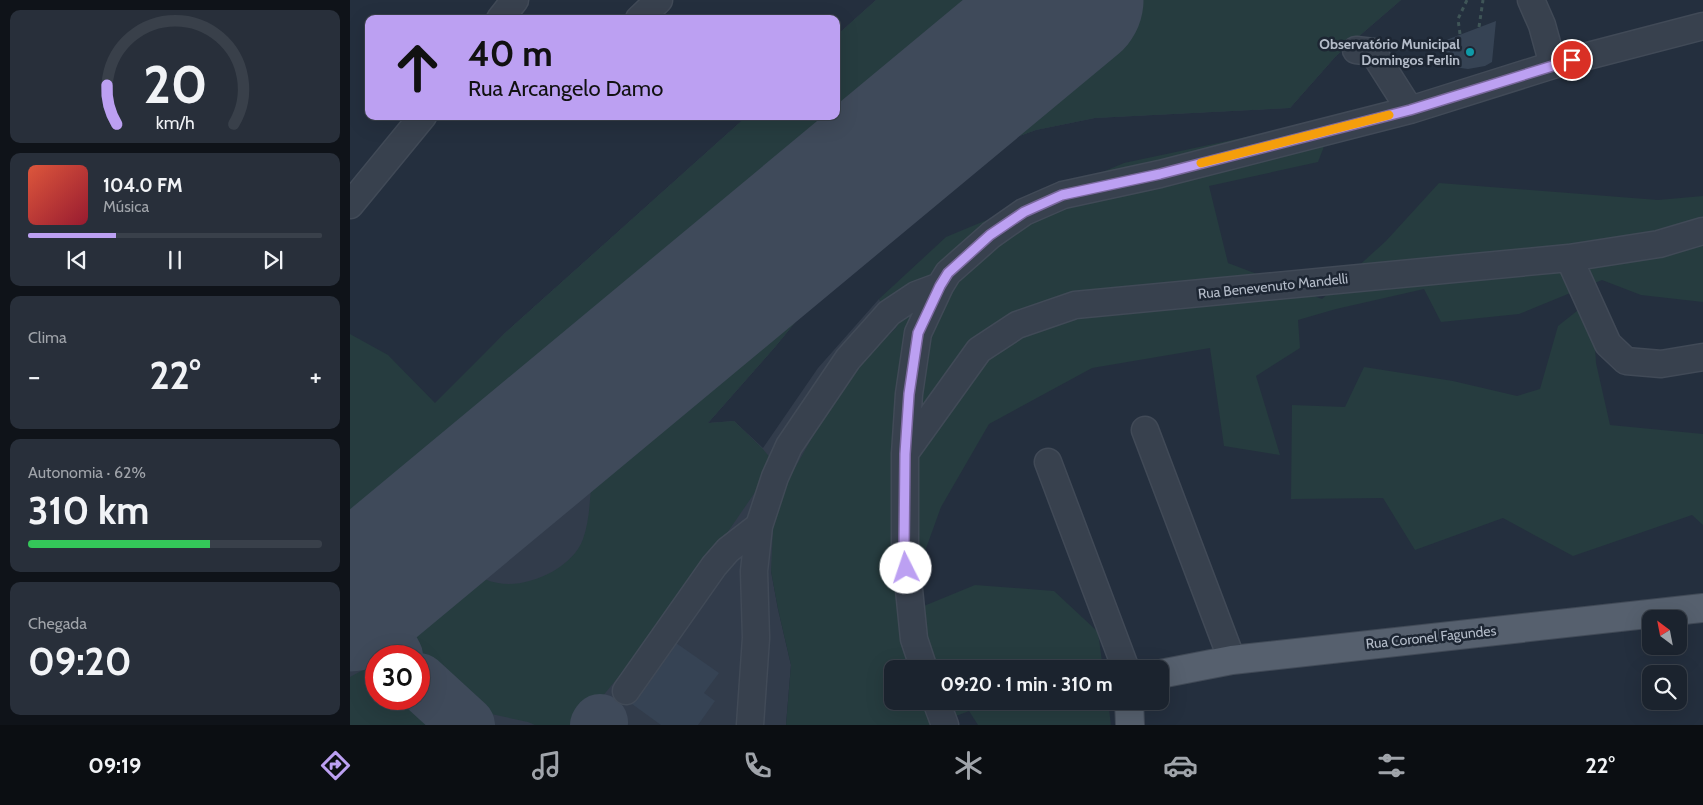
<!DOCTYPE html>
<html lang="pt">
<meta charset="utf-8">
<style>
body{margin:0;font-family:Cabin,sans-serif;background:#282f3a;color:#f1f3f6;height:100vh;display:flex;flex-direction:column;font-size:19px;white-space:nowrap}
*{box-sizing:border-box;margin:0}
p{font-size:16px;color:#a0a4aa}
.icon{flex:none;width:28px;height:28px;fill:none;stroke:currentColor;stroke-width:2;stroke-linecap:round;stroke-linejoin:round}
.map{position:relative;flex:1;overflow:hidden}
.details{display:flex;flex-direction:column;gap:10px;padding:10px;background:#0f1319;width:350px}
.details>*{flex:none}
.top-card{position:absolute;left:15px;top:15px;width:475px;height:105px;border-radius:10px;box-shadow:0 5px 20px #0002,0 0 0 1px #39404a;background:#bca0f2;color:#111;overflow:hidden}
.needle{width:32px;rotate:328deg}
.controls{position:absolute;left:1292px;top:610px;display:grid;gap:10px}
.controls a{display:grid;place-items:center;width:45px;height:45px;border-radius:10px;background:#1b232e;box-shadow:0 5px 20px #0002,0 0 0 1px #39404a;font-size:25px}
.speed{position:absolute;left:15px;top:645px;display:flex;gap:10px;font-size:25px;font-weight:700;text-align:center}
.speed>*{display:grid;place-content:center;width:65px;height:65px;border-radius:50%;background:#1b232e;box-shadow:0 5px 20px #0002,0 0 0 1px #39404a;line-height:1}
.speed .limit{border:8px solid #d22;background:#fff;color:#111}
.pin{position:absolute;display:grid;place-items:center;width:42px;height:42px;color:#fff;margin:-21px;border:2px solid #fff;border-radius:50%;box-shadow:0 1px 5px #0007}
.me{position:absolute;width:55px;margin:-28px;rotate:356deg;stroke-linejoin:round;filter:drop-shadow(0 0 4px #0008)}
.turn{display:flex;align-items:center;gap:18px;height:105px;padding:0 20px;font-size:22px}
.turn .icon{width:65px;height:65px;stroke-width:2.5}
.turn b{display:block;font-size:35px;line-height:42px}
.big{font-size:38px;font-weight:800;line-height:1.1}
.details .widget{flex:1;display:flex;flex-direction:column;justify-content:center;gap:8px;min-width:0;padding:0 18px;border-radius:10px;background:#282f3a}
.details .dial{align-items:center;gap:0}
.dial svg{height:130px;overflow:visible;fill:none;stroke:#39404a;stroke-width:7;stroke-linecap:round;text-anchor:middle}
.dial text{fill:#f1f3f6;stroke:none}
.song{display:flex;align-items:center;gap:15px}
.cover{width:60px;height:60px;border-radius:8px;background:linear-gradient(135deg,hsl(10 70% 55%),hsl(350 70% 35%))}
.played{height:5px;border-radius:2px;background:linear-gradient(90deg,#bca0f2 30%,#39404a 30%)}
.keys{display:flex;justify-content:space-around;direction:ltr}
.heat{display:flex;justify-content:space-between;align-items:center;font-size:28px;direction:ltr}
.charge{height:8px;border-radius:4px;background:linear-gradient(90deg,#34c759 62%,#39404a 0)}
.trip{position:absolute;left:534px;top:660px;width:285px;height:50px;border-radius:10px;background:#1b232e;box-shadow:0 5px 20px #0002,0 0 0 1px #39404a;font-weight:800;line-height:50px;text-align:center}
.tabs{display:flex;height:80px;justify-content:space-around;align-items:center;background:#0b0e12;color:#a0a4aa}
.tabs .icon{width:35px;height:35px}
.tabs .current{color:#bca0f2}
.tabs b{font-size:22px;color:#f1f3f6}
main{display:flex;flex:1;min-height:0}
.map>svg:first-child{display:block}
.airport{fill:#323c4b;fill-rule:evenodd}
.green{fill:#263c3f}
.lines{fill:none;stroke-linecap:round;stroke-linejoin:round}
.taxiway{stroke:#3f4a5a;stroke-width:56}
.runway{stroke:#3f4a5a;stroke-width:141}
.building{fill:#364354}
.minor-casing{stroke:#414a57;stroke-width:29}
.major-casing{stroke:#414a57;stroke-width:30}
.path{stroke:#3f5557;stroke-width:3;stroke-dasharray:4 4;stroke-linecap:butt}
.minor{stroke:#38414e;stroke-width:26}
.major{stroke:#56606e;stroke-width:28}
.route-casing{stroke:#7a689d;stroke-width:12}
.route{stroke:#bca0f2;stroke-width:9}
.slow{stroke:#f59e0b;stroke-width:9}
.culture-dot{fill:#0f9aa8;stroke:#1d2633;stroke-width:2}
.labels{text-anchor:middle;stroke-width:5;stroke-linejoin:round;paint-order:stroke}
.poi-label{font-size:14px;font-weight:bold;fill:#b4bcc9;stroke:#1d2633;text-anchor:end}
.street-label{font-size:14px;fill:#b4bcc9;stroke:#1d2633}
</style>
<main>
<section class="details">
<div class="widget dial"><svg viewBox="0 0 100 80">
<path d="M14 69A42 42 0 1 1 86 69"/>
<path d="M14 69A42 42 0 0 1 8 45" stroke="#bca0f2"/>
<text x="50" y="56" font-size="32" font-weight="700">20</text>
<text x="50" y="72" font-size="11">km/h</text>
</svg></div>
<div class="widget">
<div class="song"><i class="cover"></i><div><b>104.0 FM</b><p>Música</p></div></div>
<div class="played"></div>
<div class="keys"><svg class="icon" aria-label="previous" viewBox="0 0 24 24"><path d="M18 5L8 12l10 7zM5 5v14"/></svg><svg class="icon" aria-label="pause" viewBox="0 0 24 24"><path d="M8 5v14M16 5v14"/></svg><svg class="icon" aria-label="next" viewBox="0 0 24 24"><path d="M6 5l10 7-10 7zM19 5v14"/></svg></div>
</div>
<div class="widget"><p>Clima</p>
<div class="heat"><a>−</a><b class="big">22°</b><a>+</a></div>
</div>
<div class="widget"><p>Autonomia · 62%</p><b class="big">310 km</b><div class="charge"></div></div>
<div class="widget"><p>Chegada</p><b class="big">09:20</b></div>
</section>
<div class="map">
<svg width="1353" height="725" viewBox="0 0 1353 725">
<rect width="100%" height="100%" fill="#242f3e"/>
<path class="airport" d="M526,0H1051L986,56L940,108L745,118L686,130L653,142L613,169L497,265L466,297L425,347L358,423L384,421L413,448L468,368L529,299L547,327L511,363L421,571L428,609L441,665L436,725H0V492L155,333L397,116H486V36ZM26,656H69V699H26Z"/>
<path class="green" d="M526,0H659L74,484L61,492L0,542V334L38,355L85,403L155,333L397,116H486V36Z
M762,0H1051L986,56L940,108L745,118L686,130L653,142L613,169L497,265L466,297L425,347L358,423L384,421L412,448L422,460L410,485L329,603L229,725H185L178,722L118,709L69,663V656H61L51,646C58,626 62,613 61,591L103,556C117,568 129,580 148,583C177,589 223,568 233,539C243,511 238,481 247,453C250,442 259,432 265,423L677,69Z
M985,118L968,162L859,186L878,263L972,299L1036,241L1089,183L1308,200L1353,196V302L1291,295L1252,280L1169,314L1091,322L1074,289L986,309L948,320L950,348L906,376L930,455L874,446L860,348L742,368L639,424L591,507L566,576L569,608L625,585L704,591L748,632L753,669H542V701H758L761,725H628L619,711L583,725H436L441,665L428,609L421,571L423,529L437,482L480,406L510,363L547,327L529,299L596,237L774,163Z
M1242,299L1246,363L1260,425L1353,434V525L1342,515L1223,556L1153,518L1065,550L1033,498L941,499L942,405L995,407L1014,367L1103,381L1167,396L1190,389L1208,326Z
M26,663V699H69V697L100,725H0V677Z"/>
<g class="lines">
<path class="taxiway" d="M45,656L33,634L31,611L36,586L79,536
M69,681L117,725
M248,725L250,722"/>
<path class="runway" d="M0,601L723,0"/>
</g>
<path class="building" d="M1146,21L1142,62L1135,66L1118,69L1104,67L1091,42Z
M326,643L369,673L354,693L365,701L348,725H311L282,704Z"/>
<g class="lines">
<g class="minor-casing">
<path id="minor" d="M1181,0L1192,25L1203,65
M150,19L165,0
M289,19L309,0
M1006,50L1023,52L1060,110
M0,205L73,116
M1219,258L1258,344L1276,361L1311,364L1353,357
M795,430L882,660
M555,453L629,350L667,325L725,305L1219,258L1309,244L1353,231
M698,462L776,669
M574,669L564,639L555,550V454L559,394L568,333L590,286L598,273L641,235L674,212L713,195L810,174L1060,110L1203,65L1353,26
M276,691L364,566L378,550L409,526
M586,701L595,725
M400,725L406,638L404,571L409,526L425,477L439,446L498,359L539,313L566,295L590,286"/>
</g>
<g class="major-casing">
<path id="major" d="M810,674L882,660L1353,608
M779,701L780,725"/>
</g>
<path class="path" d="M1129,27L1133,0
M1110,34L1108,19L1117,0"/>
<use href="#minor" class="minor"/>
<use href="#major" class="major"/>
</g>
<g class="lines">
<g class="route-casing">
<path id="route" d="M556,568L554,550L555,454L559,394L568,333L590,286L598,273L640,235L674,212L712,195L810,174L1060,110L1222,60"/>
</g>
<use href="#route" class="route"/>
<path class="slow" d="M851,163L1039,115"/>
</g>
<circle class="culture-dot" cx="1120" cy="52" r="5"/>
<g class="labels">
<g class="poi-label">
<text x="1110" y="49">Observatório Municipal<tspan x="1110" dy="16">Domingos Ferlin</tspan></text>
</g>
<g class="street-label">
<text transform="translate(923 286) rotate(-6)" y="5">Rua Benevenuto Mandelli</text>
<text transform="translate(1081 637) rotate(-6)" y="5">Rua Coronel Fagundes</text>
</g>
</g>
</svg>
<div class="controls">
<a><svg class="needle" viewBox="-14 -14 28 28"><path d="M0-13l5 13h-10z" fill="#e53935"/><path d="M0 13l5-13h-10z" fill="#a0a4aa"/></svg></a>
<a><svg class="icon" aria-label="search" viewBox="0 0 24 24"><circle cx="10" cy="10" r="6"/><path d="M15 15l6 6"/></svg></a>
</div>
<div class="speed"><div class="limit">30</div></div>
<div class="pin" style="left:1222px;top:60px;background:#d93025"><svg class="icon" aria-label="arrive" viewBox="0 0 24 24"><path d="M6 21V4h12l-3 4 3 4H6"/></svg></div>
<svg class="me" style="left:556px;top:568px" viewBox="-20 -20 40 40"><circle r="19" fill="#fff"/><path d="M0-13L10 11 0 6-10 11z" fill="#bca0f2"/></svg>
<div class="trip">09:20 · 1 min · 310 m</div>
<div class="top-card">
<div class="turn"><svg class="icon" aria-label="ahead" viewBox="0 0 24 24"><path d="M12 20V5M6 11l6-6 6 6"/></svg><div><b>40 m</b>Rua Arcangelo Damo</div></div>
</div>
</div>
</main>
<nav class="tabs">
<b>09:19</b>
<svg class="icon current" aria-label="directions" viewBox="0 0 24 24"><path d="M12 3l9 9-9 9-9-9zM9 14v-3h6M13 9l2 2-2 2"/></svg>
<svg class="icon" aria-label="music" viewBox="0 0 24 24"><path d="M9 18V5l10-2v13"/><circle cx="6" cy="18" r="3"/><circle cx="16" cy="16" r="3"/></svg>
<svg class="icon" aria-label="phone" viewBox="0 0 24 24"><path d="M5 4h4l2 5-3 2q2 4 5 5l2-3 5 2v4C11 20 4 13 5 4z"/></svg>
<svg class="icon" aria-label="climate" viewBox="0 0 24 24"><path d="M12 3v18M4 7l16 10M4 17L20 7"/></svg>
<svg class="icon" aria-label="car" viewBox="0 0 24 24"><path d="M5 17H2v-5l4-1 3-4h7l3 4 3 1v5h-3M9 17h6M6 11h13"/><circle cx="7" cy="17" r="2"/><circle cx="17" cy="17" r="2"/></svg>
<svg class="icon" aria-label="filters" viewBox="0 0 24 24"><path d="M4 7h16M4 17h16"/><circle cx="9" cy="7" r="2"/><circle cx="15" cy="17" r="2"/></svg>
<b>22°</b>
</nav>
